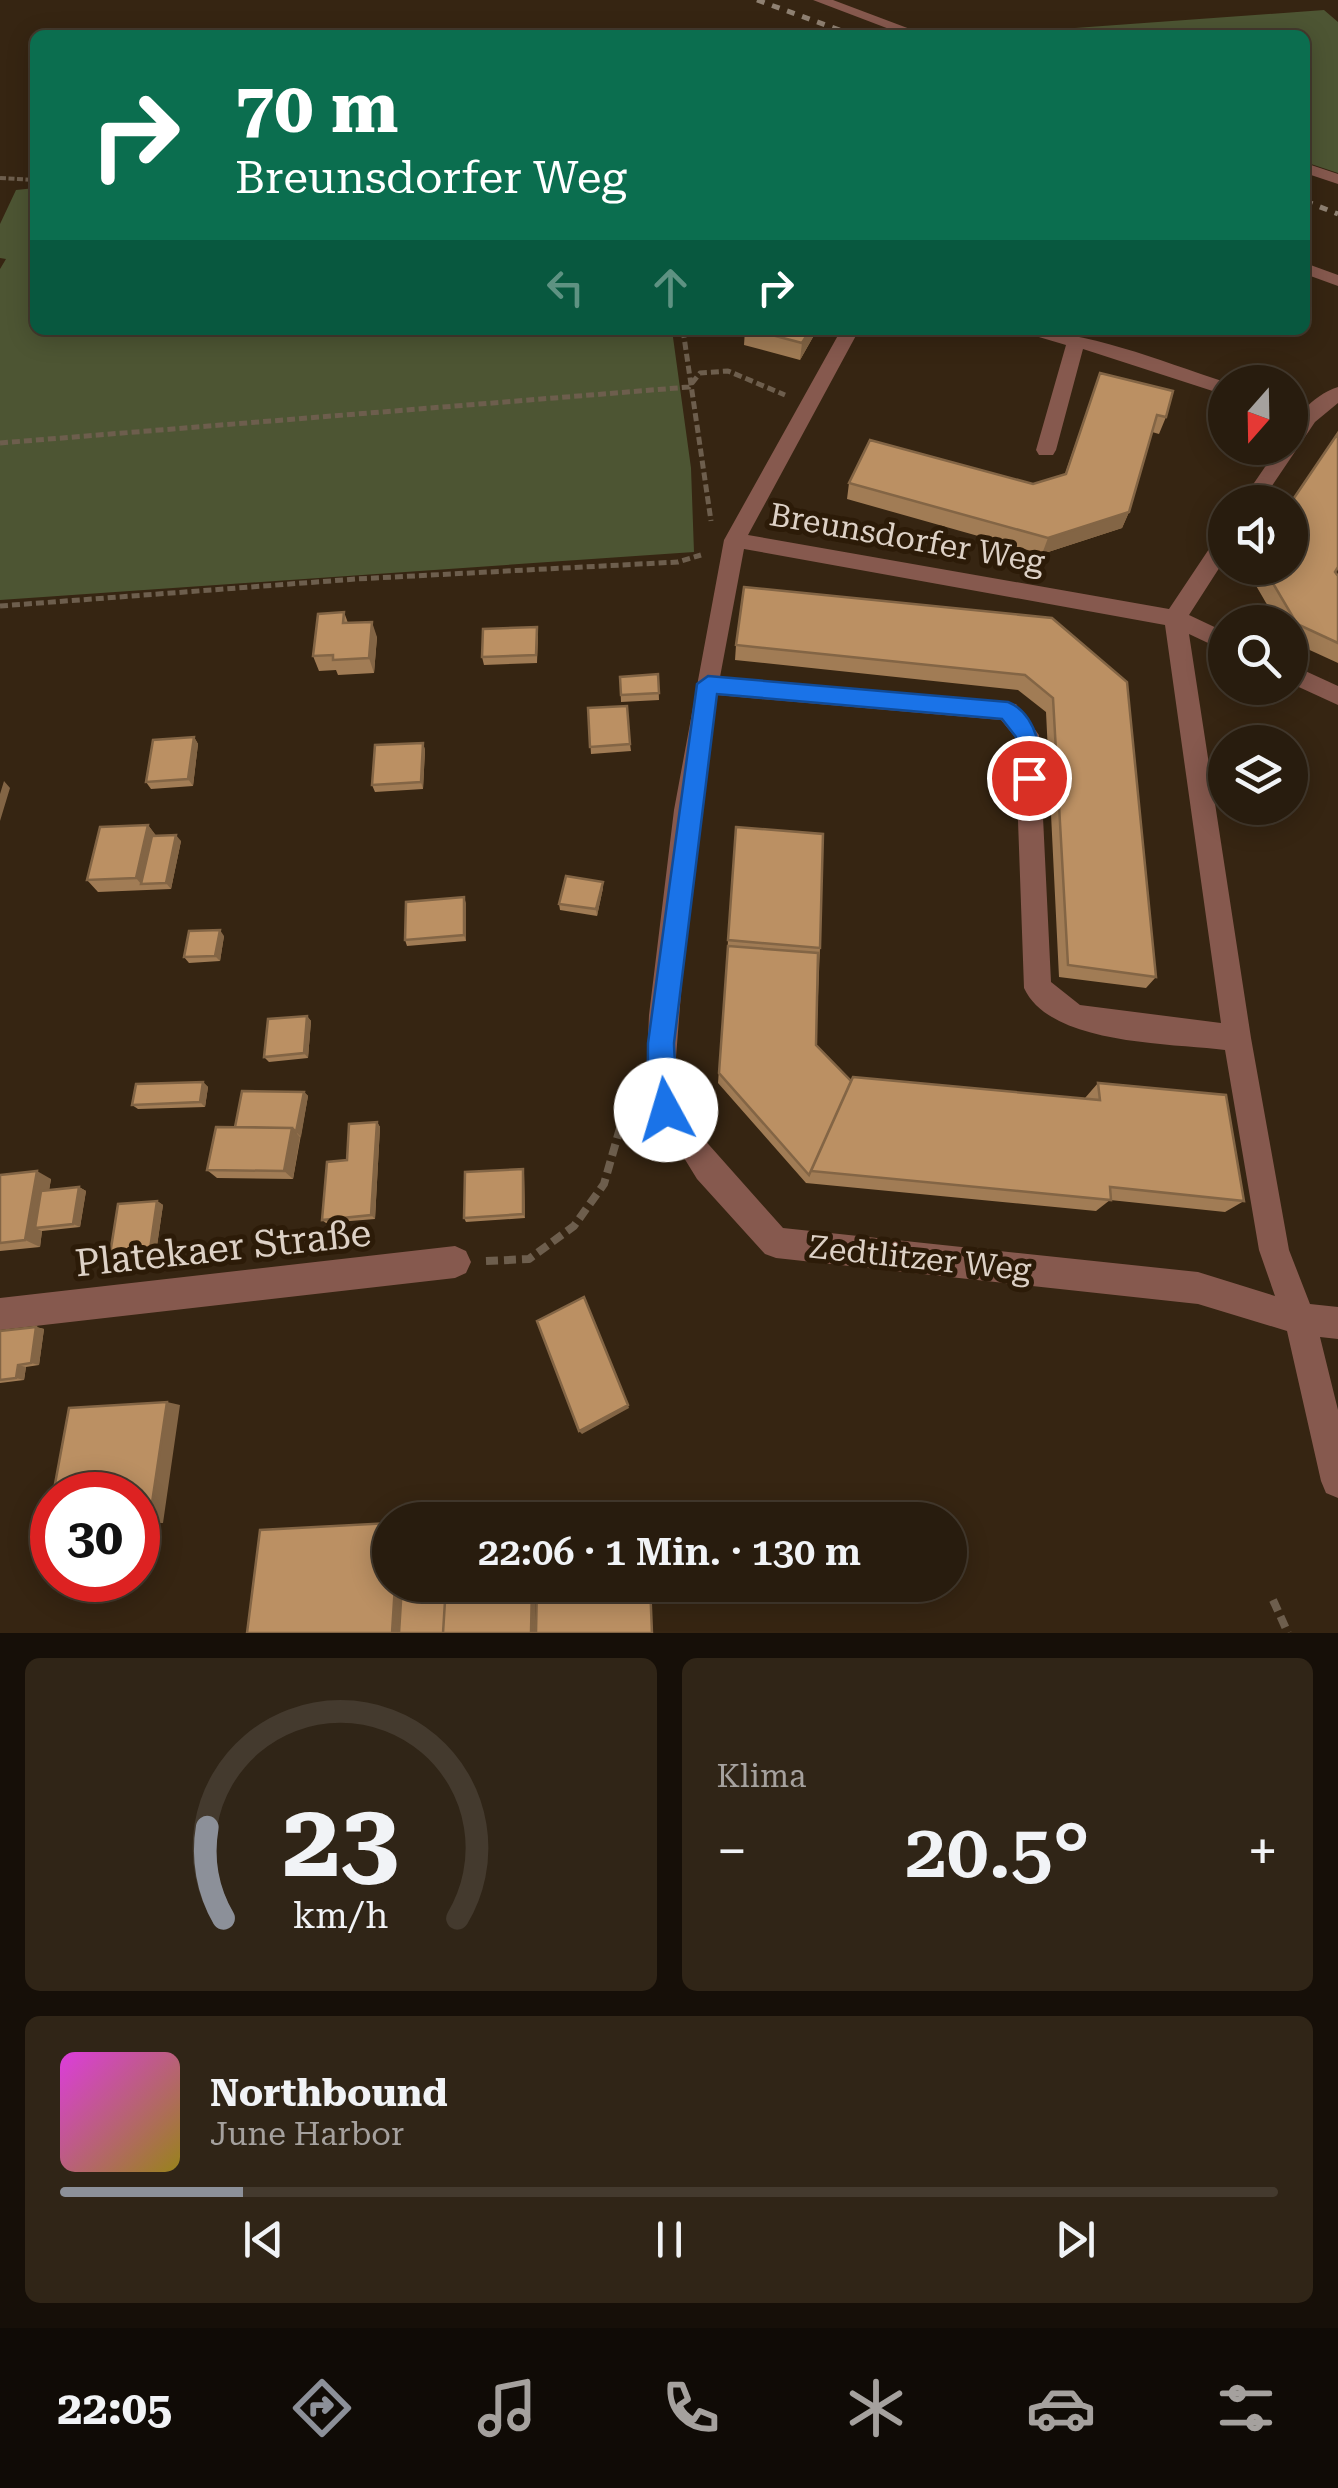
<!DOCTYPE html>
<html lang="de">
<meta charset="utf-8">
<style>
body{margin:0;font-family:"Roboto Serif",serif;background:#302517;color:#f1f3f6;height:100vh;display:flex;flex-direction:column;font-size:38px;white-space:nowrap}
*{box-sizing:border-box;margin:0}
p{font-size:32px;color:#a5a19e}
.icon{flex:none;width:55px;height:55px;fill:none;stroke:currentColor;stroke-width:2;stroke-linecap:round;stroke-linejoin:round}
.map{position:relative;height:1633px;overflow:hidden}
.side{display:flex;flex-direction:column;gap:25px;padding:25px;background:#160f08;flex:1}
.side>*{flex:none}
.banner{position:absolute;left:30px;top:30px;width:1280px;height:305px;border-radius:15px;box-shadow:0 5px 25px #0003,0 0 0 2px #443a2e;background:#0b6e4f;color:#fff;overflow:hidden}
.needle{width:65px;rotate:200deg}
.tools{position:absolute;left:1208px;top:365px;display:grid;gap:20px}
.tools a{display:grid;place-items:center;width:100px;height:100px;border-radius:50%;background:#281c0e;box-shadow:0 5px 25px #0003,0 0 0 2px #443a2e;font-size:50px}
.speed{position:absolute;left:30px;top:1472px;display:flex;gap:20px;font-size:50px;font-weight:700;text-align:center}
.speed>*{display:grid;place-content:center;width:130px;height:130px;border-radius:50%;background:#281c0e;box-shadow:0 5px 25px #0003,0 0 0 2px #443a2e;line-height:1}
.speed .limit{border:15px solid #d22;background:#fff;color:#111}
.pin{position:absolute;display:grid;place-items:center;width:85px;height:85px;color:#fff;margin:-42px;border:5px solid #fff;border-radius:50%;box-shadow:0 2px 10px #0007}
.me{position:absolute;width:110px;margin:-55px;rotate:354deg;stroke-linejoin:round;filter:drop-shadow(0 0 8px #0008)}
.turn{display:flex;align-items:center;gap:35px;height:210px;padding:0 40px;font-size:45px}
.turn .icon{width:130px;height:130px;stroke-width:2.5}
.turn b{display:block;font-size:70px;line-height:85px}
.lanes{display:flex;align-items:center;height:95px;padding:0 40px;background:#0003;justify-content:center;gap:50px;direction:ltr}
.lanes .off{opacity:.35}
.big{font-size:75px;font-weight:600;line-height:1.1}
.side .tile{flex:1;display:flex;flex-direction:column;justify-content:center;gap:15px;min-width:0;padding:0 35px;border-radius:15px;background:#302517}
.side .dial{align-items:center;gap:0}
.dial svg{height:260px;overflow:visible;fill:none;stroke:#443a2e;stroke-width:7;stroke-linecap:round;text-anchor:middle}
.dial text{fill:#f1f3f6;stroke:none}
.song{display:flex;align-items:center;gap:30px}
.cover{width:120px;height:120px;border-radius:15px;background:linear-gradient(135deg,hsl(300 70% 55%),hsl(50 70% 35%))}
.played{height:10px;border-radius:5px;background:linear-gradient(90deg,#8c9099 15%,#443a2e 15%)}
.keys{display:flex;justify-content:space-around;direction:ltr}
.heat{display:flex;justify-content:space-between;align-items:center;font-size:55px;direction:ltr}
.side .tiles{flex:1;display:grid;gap:25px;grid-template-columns:1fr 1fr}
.tile:last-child{grid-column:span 2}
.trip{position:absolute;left:372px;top:1502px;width:595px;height:100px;border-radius:50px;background:#281c0e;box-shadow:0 5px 25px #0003,0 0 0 2px #443a2e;font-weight:600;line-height:100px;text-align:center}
.tab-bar{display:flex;height:160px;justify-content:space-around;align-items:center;background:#100b06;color:#a5a19e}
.tab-bar .icon{width:70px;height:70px}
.tab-bar .active{color:#8c9099}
.tab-bar b{font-size:45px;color:#f1f3f6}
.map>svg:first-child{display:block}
.green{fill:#4d5533}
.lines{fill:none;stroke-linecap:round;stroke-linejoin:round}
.path-far2{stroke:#6d5e4d;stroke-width:4;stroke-dasharray:6 2.5;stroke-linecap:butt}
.path-far1{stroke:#6d5e4d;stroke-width:5;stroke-dasharray:8 4;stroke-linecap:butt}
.path{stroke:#6d5e4d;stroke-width:8;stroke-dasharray:12 6;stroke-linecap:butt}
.minor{fill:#86594e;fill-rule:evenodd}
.rail{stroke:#8f8172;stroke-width:5;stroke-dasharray:8 8;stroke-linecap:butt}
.wall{fill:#a17c55}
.shaded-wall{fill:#836545}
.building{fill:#bb9063;stroke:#836545;stroke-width:2.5}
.route{fill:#1a73e8;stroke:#114b97;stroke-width:2.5}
.labels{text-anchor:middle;stroke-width:10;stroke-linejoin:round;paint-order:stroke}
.street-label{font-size:32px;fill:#ddd1c6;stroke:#2c1b08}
.near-street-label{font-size:38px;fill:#ddd1c6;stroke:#2c1b08}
</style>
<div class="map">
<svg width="1338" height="1633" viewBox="0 0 1338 1633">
<rect width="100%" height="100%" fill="#362512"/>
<path class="green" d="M1324,10L1338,22V173L1305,162V35H978Z
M35,188V330H672L691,468L694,552L0,600V269L6,259L0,258V224L16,190Z"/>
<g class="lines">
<path class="path-far2" d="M0,178L35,180"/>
<path class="path-far1" d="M683,330L711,521
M0,443L689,387L700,373L728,371L785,395
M0,606L356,579L678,562L701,555"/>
<path class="path" d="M486,1261L529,1259L574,1226L604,1184L628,1100
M1273,1600L1288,1633"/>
<path class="minor" d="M813,0H833L926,35H905Z
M1305,163L1338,174V184L1305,173Z
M1305,263L1338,275V286L1305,274Z
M841,330H859L748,535L1169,609L1217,537L1225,534V559L1189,615L1225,632V651L1189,634L1251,1038L1289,1250L1310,1304L1338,1307V1339L1320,1337L1338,1410V1498L1326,1493L1321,1481L1287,1331L1198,1304L776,1258L765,1254L697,1179L657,1114L646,1083L649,1015L674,810L724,540ZM744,549L1165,625L1221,1023L1080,1005L1051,982L1039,735L1016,704L720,677ZM717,695L1001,720L1015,737L1024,988C1050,1045 1170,1043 1225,1050L1259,1250L1275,1296L1198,1272L783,1228L702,1137L674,1083L690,878Z
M1015,330C1088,330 1157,360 1225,382V395L1083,349L1056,450L1053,455H1039L1036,450L1066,345Z
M1338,387V403L1315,422L1261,502H1241L1278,448H1290C1290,420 1311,396 1338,387Z
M1290,664L1338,686V705L1290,683Z
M455,1246L466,1251L471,1262L466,1273L455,1278L0,1330V1298Z"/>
<path class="rail" d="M757,0L853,35
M1305,201L1338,214"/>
</g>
<path class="wall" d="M745,330H817L800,360L744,345Z
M1094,390L1166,417L1159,434L1152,432L1129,512L1122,528L1042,554L847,499L849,483L1033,484L1065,474Z
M1248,568H1290L1335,572L1338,576V663L1290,641V622H1277L1247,570Z
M344,612L348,623L377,637L374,673L338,675L336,670L319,671L313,656Z
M1052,618L1156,977L1146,988L1059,977L1046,712L1018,690L735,660L736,645Z
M538,635L537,663L484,665L482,657Z
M658,674L659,700L621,702L620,677Z
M588,708L630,744L631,751L591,754Z
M194,737L198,744L193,786L151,789L146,782Z
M423,743L425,750L423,789L375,792L372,785Z
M148,825L156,836L181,841L171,889L98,892L87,880Z
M736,827L820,948L816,1045L851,1081L1085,1098L1098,1083L1244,1201L1225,1212L1110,1200L1096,1211L806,1183L718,1083Z
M603,882V888L597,916L560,910L559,904Z
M466,903V941L407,946L405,940Z
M224,936L220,961L189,963L184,957Z
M307,1016L311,1021L308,1058L269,1062L264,1057Z
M203,1082L208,1087L205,1107L138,1109L132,1105Z
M304,1092L308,1096L293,1179L217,1178L207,1170L235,1127Z
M377,1122L380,1127L375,1219L326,1223L322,1220L347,1160Z
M523,1169L524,1173L525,1218L466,1222L464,1218Z
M0,1175L51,1179L49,1190L79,1187L86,1191L80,1227L42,1231L40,1247L0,1251Z
M157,1201L163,1205L154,1266L115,1270L108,1267Z
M36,1327L44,1329L39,1365L26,1367L24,1380L0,1383V1331Z"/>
<path class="shaded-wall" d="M810,330H817L800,360L802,343Z
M1129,512L1122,528L1042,554L1048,538Z
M372,622L377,637L374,673L369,658Z
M194,737L198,744L193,786L188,779Z
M423,743L425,750L423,789L421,782Z
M4,781L10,788L0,821V794Z
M148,825L158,838L141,884L136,878Z
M176,835L181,841L171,889L166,883Z
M603,882V888L597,916L596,909Z
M464,897L466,903V941L464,935Z
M220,930L224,936L220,961L215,956Z
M307,1016L311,1021L308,1058L304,1053Z
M203,1082L208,1087L205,1107L200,1102Z
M304,1092L308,1096L301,1137L296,1132Z
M377,1122L380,1127L375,1219L371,1215Z
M292,1128L300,1137L293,1179L284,1171Z
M523,1169L524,1173L525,1218L523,1214Z
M37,1171L51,1179L43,1227L35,1228L42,1231L40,1247L25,1240Z
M79,1187L86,1191L80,1227L73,1224Z
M157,1201L163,1205L154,1266L148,1263Z
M36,1327L44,1329L39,1365L31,1363Z
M18,1365L26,1367L24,1380L16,1378Z
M167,1402L180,1405L163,1523H149Z
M628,1405L629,1408L582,1434L579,1431Z
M395,1585H406L402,1633H392Z
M532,1585H536L535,1633H531Z"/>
<path class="building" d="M753,330H810L802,343Z
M1100,373L1173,391L1166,417L1157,415L1129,512L1048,538L849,483L870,440L1033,484L1066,474Z
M1338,433V567L1335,572L1338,576V643L1297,624L1264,568H1290V504Z
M744,587L1052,618L1127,682L1156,977L1068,965L1053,698L1025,675L736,645Z
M344,612L343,623L372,622L369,658L333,660V655L313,656L318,614Z
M537,627L536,655L482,657L483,629Z
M658,674L659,693L621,695L620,677Z
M627,706L630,744L590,747L588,708Z
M194,737L188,779L146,782L153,740Z
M423,743L421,782L372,785L375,745Z
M148,825L136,878L87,880L100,827Z
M736,827L823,834L820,948L728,940Z
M176,835L166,883L141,884L152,836Z
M566,876L603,882L596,909L559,904Z
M464,897V935L405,940L406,902Z
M220,930L215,956L184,957L189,931Z
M728,946L818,953L816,1045L851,1081L809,1175L719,1073Z
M307,1016L304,1053L264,1057L268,1019Z
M853,1077L1100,1100L1098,1083L1226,1095L1244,1201L1110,1187L1111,1200L811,1171Z
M203,1082L200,1102L132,1105L136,1084Z
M242,1091L304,1092L296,1132L292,1128L235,1127Z
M377,1122L371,1215L322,1220L327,1162L347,1160L349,1124Z
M216,1127L292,1128L284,1171L207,1170Z
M523,1169V1214L464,1218L465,1172Z
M37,1171L25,1240L0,1243V1175Z
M79,1187L73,1224L35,1228L41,1191Z
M157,1201L148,1263L108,1267L118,1204Z
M584,1297L628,1405L579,1431L537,1321Z
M36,1327L31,1363L18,1365L16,1378L0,1380V1331Z
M167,1402L149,1523L138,1524V1495H53L69,1408Z
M52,1496V1530L46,1531Z
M679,1506L680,1520H538V1513Z
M390,1523V1585H395L392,1633H247L260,1530Z
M402,1585H446L443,1633H399Z
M446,1585H532L531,1633H443Z
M537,1585H650L652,1633H536Z"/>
<path class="route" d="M708,676L1008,702C1036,713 1047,758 1037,785H1021L1016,737L1002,719L717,694L674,1043C674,1063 681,1105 675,1119L666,1123L657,1119C646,1095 648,1070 648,1043L697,684Z"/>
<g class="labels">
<g class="street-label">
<text transform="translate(907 538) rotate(10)" y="11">Breunsdorfer Weg</text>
<text transform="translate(920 1258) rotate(6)" y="11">Zedtlitzer Weg</text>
</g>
<g class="near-street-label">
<text transform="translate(223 1248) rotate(-6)" y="13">Platekaer Straße</text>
</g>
</g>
</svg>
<div class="tools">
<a><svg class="needle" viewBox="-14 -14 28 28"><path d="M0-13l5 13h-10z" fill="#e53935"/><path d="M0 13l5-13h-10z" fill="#a5a19e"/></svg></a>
<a><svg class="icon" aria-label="sound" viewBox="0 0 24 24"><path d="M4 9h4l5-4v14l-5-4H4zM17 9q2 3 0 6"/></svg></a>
<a><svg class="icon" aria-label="search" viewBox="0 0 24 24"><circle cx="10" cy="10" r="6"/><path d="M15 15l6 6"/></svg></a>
<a><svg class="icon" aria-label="layers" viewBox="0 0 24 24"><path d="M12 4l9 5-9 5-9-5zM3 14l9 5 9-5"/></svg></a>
</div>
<div class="speed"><div class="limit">30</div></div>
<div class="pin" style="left:1029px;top:778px;background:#d93025"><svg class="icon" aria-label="arrive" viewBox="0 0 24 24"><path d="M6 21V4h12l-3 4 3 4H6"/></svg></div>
<svg class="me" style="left:666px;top:1110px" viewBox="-20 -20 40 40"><circle r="19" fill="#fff"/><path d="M0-13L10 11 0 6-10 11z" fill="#1a73e8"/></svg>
<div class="trip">22:06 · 1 Min. · 130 m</div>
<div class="banner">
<div class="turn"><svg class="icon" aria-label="right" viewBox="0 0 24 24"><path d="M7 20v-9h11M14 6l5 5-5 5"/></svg><div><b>70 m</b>Breunsdorfer Weg</div></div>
<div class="lanes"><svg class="icon off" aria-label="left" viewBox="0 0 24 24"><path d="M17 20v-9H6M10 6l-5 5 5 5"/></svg><svg class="icon off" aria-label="ahead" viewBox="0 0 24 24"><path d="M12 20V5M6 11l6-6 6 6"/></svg><svg class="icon" aria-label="right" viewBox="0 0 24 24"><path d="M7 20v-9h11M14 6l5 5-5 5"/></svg></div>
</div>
</div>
<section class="side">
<div class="tiles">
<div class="tile dial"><svg viewBox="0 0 100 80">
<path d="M14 69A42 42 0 1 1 86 69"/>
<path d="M14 69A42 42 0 0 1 9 41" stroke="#8c9099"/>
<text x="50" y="56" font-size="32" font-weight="700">23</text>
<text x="50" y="72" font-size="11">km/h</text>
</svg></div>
<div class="tile"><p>Klima</p>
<div class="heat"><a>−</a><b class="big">20.5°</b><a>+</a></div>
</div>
<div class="tile">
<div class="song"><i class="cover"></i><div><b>Northbound</b><p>June Harbor</p></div></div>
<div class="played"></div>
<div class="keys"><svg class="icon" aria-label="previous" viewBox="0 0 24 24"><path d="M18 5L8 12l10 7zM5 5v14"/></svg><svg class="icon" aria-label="pause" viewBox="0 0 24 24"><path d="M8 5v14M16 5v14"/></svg><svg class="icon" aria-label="next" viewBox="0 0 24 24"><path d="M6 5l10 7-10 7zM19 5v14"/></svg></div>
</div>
</div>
</section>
<nav class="tab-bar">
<b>22:05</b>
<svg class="icon active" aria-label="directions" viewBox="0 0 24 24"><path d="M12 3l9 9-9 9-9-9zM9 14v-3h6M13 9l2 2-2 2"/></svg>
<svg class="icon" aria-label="music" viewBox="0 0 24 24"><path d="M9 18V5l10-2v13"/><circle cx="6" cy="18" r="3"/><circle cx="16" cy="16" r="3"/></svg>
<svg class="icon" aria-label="phone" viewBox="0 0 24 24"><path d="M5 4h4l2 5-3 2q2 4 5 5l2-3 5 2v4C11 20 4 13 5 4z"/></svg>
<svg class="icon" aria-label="climate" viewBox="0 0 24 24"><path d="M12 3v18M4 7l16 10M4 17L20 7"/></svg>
<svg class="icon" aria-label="car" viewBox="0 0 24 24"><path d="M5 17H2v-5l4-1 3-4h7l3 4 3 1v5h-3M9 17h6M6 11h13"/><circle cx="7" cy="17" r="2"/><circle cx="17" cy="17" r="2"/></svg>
<svg class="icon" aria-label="filters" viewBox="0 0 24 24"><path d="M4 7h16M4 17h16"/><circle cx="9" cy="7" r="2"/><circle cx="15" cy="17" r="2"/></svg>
</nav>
